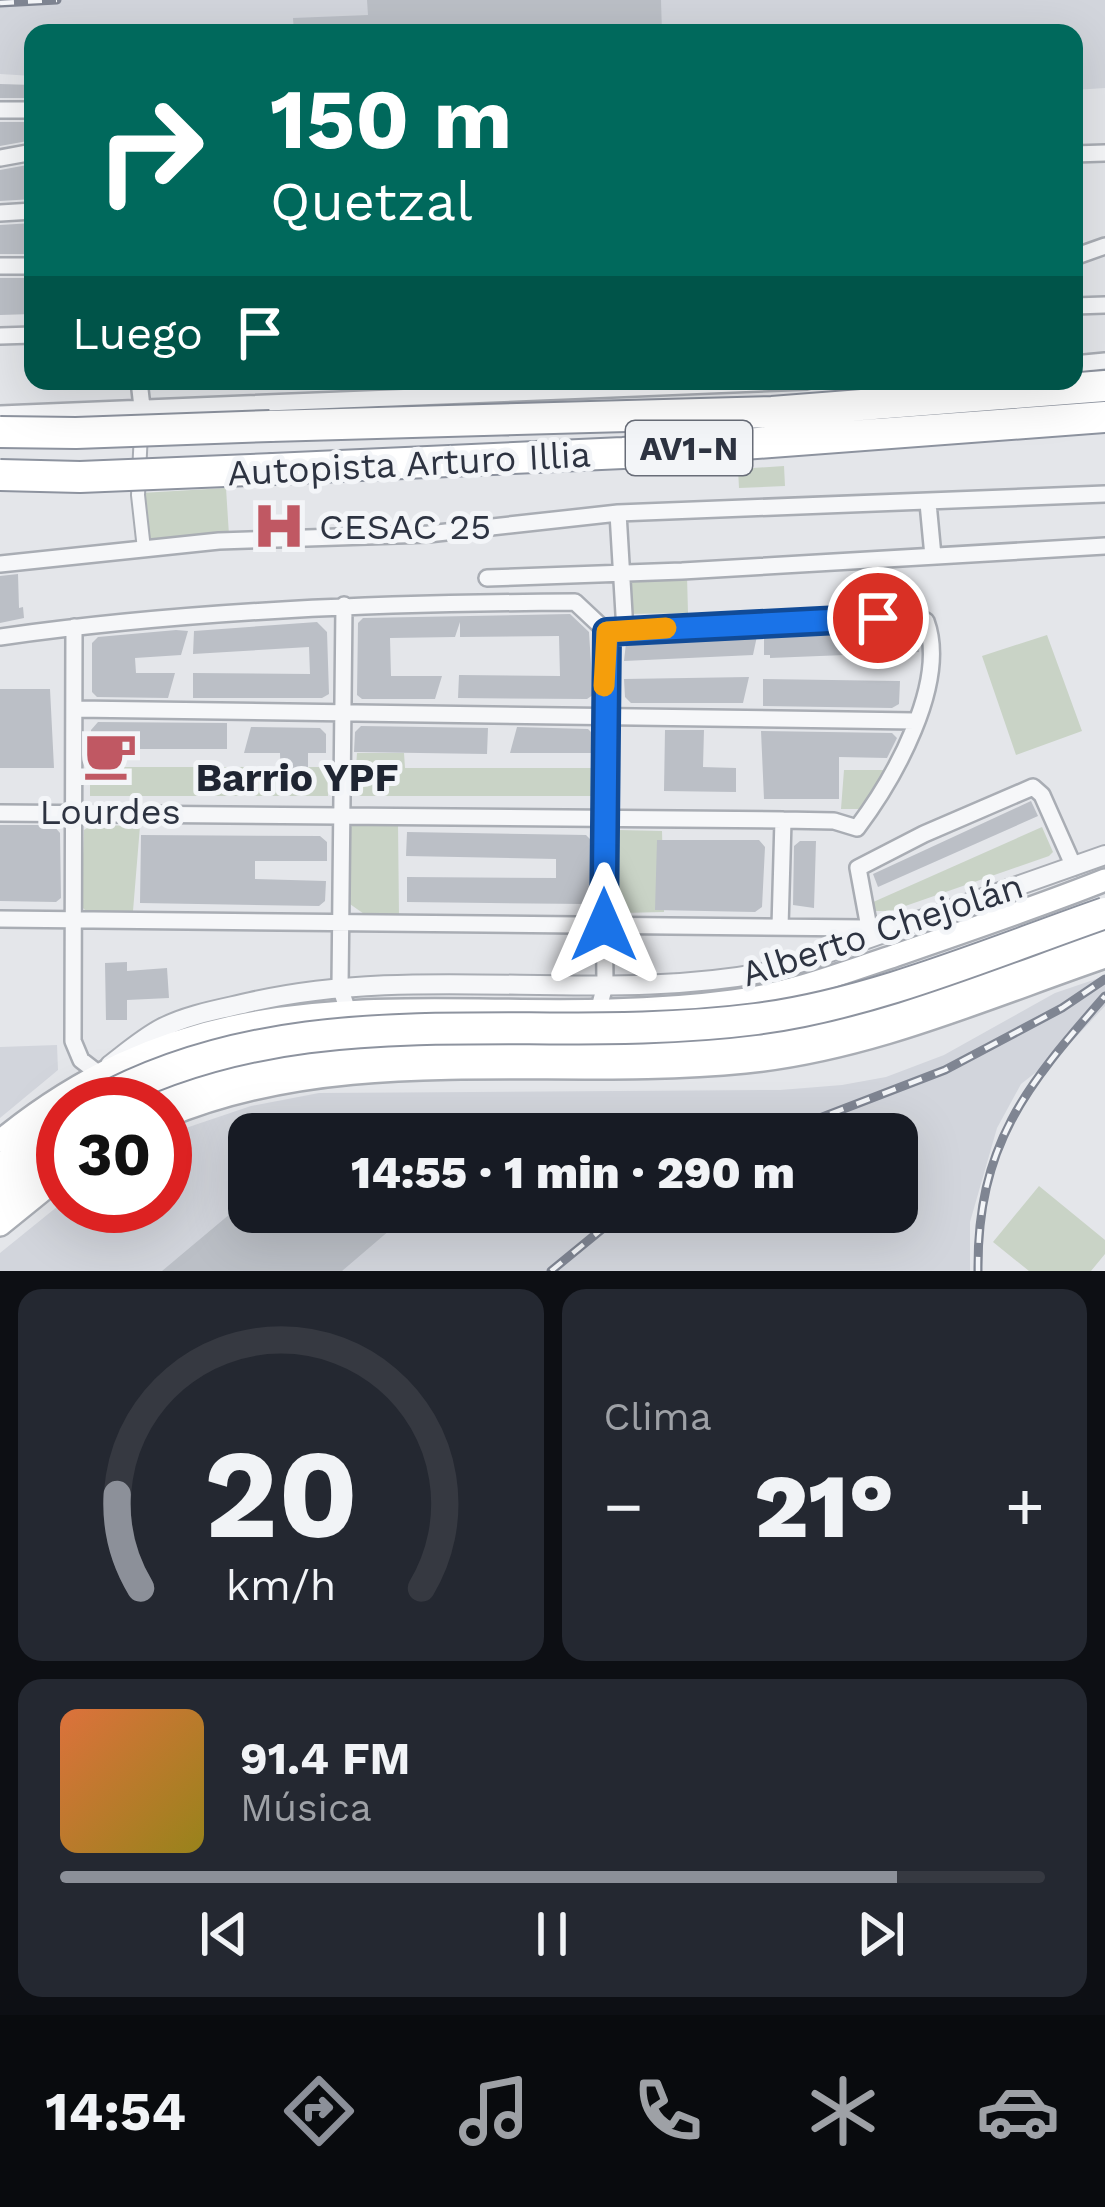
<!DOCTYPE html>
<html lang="es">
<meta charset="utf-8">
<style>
body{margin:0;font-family:"Work Sans",sans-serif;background:#242831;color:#f1f3f6;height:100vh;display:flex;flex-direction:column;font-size:45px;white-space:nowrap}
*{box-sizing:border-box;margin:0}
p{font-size:39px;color:#9ea1a6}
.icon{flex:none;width:66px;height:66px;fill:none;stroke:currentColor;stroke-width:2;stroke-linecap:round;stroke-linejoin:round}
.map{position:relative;height:1271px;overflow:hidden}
.panel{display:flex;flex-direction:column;gap:18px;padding:18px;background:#0d0f14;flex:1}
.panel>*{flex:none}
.guide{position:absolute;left:24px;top:24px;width:1059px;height:366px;border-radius:24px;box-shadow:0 12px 48px #0002;background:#00695c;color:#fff;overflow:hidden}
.speed{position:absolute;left:36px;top:1077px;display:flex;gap:24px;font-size:60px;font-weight:700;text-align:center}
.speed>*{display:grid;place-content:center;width:156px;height:156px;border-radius:50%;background:#171b24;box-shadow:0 12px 48px #0002;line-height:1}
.speed .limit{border:18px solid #d22;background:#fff;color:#111}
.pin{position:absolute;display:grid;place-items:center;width:102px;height:102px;color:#fff;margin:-51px;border:6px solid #fff;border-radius:50%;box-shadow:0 3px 12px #0007}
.me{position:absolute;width:132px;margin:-66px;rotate:0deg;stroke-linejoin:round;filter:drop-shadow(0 0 9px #0008)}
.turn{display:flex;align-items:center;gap:42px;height:252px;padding:0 48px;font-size:54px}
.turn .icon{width:156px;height:156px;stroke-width:2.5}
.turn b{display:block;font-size:84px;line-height:102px}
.then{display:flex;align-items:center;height:114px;padding:0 48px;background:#0003;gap:24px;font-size:45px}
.big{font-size:90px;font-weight:800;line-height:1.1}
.panel .tile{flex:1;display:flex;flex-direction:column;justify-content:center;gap:18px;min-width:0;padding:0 42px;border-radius:24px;background:#242831}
.panel .dial{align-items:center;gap:0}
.dial svg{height:312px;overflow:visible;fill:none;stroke:#363941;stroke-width:7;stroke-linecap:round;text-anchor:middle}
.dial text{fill:#f1f3f6;stroke:none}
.song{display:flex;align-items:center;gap:36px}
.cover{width:144px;height:144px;border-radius:18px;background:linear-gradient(135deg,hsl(20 70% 55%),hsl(50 70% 35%))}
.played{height:12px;border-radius:6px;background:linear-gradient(90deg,#8c9099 85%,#363941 85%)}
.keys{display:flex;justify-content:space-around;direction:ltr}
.heat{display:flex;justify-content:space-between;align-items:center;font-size:66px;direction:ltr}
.panel .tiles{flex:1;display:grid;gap:18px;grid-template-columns:1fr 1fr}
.tile:last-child{grid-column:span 2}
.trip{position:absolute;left:228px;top:1113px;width:690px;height:120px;border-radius:24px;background:#171b24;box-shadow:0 12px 48px #0002;font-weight:800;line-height:120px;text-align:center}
.dock{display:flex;height:192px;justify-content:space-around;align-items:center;background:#090b0e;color:#9ea1a6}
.dock .icon{width:84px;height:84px}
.dock .on{color:#8c9099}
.dock b{font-size:54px;color:#f1f3f6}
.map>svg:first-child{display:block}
.built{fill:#d2d5dc;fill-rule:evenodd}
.green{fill:#c9d3c6}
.building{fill:#bbbfc6}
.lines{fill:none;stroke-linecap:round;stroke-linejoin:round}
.pedestrian-casing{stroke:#a9adb4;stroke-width:16}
.minor-casing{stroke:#a9adb4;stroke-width:20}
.tertiary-casing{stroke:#a9adb4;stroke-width:22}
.secondary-casing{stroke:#a9adb4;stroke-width:26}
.motorway-casing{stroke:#8d939f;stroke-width:34}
.pedestrian{stroke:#f6f7f9;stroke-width:12}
.minor{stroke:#f6f7f9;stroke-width:15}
.tertiary{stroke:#f6f7f9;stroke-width:18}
.secondary{stroke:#fff;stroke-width:21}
.motorway{stroke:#fff;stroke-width:30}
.rail-casing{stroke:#7f8592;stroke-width:9}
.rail{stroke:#f3f5f8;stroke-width:4.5;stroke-dasharray:14;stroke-linecap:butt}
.motorway-bridge-casing{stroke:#8d939f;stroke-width:34;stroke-linecap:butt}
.motorway-bridge{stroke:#fff;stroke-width:30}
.route-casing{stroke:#114b97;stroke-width:30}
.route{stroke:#1a73e8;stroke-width:21}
.slow{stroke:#f59e0b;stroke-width:21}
.labels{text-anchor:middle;stroke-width:10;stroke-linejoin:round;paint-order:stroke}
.shield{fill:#f3f5f8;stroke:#686d78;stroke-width:3}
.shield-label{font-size:33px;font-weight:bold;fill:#2d3341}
.street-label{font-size:36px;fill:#2d3341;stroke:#f3f5f8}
.poi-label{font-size:36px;fill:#2d3341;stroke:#f3f5f8;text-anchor:start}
.neighbourhood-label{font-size:39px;font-weight:bold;fill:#1f2532;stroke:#f3f5f8}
</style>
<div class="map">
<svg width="1105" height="1271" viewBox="0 0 1105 1271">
<rect width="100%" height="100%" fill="#e4e6ea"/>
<path class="built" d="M0,0H1105V88L1074,90V33H33V76L0,74Z
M1105,976V1006L1063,1051L1021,1084L997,1128L970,1222V1271H0V1253L63,1202V1206H165V1135L251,1106L319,1093L780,1090L842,1085L886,1077L944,1055L1055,993ZM249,1134H897V1212H249Z
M57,1045L58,1070L0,1118V1047Z"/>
<path class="green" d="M784,466L785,486L739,488L738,469Z
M226,488L229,535L144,541L141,493Z
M687,576L688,613L627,614L626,578Z
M1047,635L1082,731L1016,755L982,656Z
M357,753H404L405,768H591V796H354Z
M90,767H328V796H90Z
M844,770H885L862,809H841Z
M355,823H398L399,917L367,916L347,902V831Z
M92,825L140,826L133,911L87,912L81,906L84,830Z
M1042,827L1053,852L1049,856L891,911H871V903Z
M619,830L662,831L664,912L622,913L613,910V835Z
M1039,1186L1105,1240V1254L1091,1271H1029L993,1242Z"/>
<path class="building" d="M367,0H661L662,33H294L293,18L368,15Z
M0,84L33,85V98H0Z
M0,122H33V140L0,146Z
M33,164V199L0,201V170Z
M33,223V254H0V225Z
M0,278H33V314L0,315Z
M18,574L19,608L23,607L24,618L0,623V576Z
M570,614L589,632L593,695L587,699L458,698L459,675L560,676L559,636L460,637V622L455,637L390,638L391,676H442L435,699H362L357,695L358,623L363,618Z
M317,622L327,632L329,694L322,698H193V673L310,674L309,647L193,654L194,631Z
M909,628L917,635L919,652L770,658V655H764V636Z
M176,630L188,631L181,655L135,658L136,673H175L168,698L97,697L92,692V643L98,637Z
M757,636L753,655L624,661L626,643Z
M749,677L743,703H631L625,697L624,679Z
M763,679L900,681L899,704L892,708L763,706Z
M0,689H50L54,768H0Z
M98,722L227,723V749H91V730Z
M361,726L488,728L487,754L354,752L355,732Z
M251,727L320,728L326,734V753H308V790L281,791L280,753H244Z
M517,727L588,729L592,733L591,753H510Z
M665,730H704L703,767L736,768V792L664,791Z
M761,731L892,733L897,738L887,758L839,757V799H764Z
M1031,801L1038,816L878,887L873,874Z
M0,825H53L60,833L61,898L56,902L0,901Z
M407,832L586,835L592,841V900L585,904L407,902V877L556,878V859L406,856Z
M141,835L320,836L327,842V861H255V879L326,881L325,901L319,906L140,903Z
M657,840H759L765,847L762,907L755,912L655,910Z
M800,841H816L814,908L793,905L794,846Z
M127,962V971L167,968L169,998L127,1000V1020H106L105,963Z
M249,1198V1212L259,1217L265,1212H411L342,1271H162Z"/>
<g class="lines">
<g class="pedestrian-casing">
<path id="pedestrian" d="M141,432L138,495L144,549"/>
</g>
<g class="minor-casing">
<path id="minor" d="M0,110H33
M1074,154L1105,153
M0,158L33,152
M0,213L33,211
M1074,257L1105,246
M0,266H33
M1074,306L1105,305
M0,336L33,335
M1074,364L1105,361
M139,381L142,407
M0,414L807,381
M928,503L933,556
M618,513L625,631
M0,564L219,541L428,534L618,513L1105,494
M487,578L682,571L1105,546
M344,605L340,987L351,1020
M74,627L73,1041L81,1060L99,1074
M0,637C191,610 382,603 575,602L607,632L915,616L926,621C949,683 893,780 857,828L834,821L783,820L0,813
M76,709L914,721
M0,919L866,928
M780,927L783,820
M870,933L858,868L924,834L1033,787L1042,795L1074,867
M599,1008L605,985L603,763L607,632"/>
</g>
<g class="tertiary-casing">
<path id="tertiary" d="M110,1065C127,1052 143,1038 162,1028C189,1014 222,1009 251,1002C425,962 607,1007 782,969L1105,855"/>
</g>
<g class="secondary-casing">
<path id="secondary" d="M165,1117C345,1041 554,1081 745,1062C869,1050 988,997 1105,957
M0,1141C238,946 463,1037 733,1001C788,994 839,974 891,957C962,932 1035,908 1105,880
M0,1225L63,1174"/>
</g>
<g class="motorway-casing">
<path id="motorway" d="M270,426L772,412L1105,386
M273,469L623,453L1105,417
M139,1104C322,1023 511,1062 704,1046C843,1034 974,979 1105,934
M0,1170L63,1124
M0,1197L63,1150"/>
</g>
<use href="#pedestrian" class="pedestrian"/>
<use href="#minor" class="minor"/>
<use href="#tertiary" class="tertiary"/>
<use href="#secondary" class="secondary"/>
<use href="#motorway" class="motorway"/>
<g class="rail-casing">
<path id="rail" d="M0,3L57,0
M778,1134L945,1070L1062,1008L1105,979
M551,1271L623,1212
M978,1271C977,1145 1026,1086 1105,996"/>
</g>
<use href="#rail" class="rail"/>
<g class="motorway-bridge-casing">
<path id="motorway-bridge" d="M0,432L76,433L270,426
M0,475L80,477L273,469
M94,1104C302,989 532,1048 756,1019C873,1004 993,952 1105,913"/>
</g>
<use href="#motorway-bridge" class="motorway-bridge"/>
</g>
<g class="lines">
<g class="route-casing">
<path id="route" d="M604,925L607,632L878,618"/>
</g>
<use href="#route" class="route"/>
<path class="slow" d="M604,686L607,632L666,628"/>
</g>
<defs>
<g id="hospital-bare" transform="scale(4.14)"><path d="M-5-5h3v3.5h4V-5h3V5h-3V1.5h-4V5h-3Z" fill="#c05863" stroke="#f3f5f8" stroke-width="2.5" paint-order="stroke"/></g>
<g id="cafe-bare" transform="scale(4.14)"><path d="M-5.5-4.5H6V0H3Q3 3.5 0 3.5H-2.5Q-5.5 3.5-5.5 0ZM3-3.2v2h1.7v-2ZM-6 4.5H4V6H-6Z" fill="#c05863" stroke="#f3f5f8" stroke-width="2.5" paint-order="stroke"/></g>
</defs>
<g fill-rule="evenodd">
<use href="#hospital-bare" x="279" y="526"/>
<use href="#cafe-bare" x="110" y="755"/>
</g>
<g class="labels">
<rect class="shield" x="626" y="421" width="126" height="54" rx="9"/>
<g class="shield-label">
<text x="689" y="460">AV1-N</text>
</g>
<g class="street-label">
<text transform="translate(409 463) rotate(-3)" y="13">Autopista Arturo Illia</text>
<text transform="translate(882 929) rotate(-18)" y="13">Alberto Chejolán</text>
</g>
<g class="poi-label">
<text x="319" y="539">CESAC 25</text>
<text x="110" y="824" text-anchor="middle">Lourdes</text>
</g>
<g class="neighbourhood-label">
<text x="297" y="791">Barrio YPF</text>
</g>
</g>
</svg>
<div class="speed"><div class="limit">30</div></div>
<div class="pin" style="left:878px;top:618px;background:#d93025"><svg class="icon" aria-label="arrive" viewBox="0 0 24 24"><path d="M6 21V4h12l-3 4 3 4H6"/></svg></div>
<svg class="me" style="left:604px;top:925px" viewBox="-20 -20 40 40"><path d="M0-17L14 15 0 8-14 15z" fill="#1a73e8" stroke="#fff" stroke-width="4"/></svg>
<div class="trip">14:55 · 1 min · 290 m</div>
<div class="guide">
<div class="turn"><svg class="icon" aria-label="right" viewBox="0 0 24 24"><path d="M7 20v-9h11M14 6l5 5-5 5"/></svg><div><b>150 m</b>Quetzal</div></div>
<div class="then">Luego<svg class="icon" aria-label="arrive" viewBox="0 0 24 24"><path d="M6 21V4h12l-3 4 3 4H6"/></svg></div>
</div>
</div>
<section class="panel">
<div class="tiles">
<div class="tile dial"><svg viewBox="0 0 100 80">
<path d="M14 69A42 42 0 1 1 86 69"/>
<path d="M14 69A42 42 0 0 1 8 45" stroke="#8c9099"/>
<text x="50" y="56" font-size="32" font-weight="700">20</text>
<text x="50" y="72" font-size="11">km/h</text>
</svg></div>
<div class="tile"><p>Clima</p>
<div class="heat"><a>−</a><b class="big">21°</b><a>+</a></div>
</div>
<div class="tile">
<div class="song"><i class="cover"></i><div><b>91.4 FM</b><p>Música</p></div></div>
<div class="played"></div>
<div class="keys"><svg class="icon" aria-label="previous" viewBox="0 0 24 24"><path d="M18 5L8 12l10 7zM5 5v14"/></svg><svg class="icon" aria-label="pause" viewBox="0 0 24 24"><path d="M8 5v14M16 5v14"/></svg><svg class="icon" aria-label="next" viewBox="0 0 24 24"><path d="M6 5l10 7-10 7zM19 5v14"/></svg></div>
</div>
</div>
</section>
<nav class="dock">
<b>14:54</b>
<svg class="icon on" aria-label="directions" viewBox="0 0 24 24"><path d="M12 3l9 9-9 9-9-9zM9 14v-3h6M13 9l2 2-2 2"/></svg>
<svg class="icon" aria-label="music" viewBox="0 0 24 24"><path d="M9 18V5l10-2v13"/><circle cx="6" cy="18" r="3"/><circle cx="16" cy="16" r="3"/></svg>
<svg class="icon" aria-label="phone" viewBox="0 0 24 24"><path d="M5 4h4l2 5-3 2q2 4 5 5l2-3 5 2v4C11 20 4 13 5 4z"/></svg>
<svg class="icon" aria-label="climate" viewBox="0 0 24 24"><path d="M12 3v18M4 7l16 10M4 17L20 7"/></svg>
<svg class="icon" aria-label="car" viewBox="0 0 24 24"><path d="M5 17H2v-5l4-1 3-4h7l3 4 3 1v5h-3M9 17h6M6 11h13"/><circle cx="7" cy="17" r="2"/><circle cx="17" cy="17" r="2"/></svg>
</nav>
